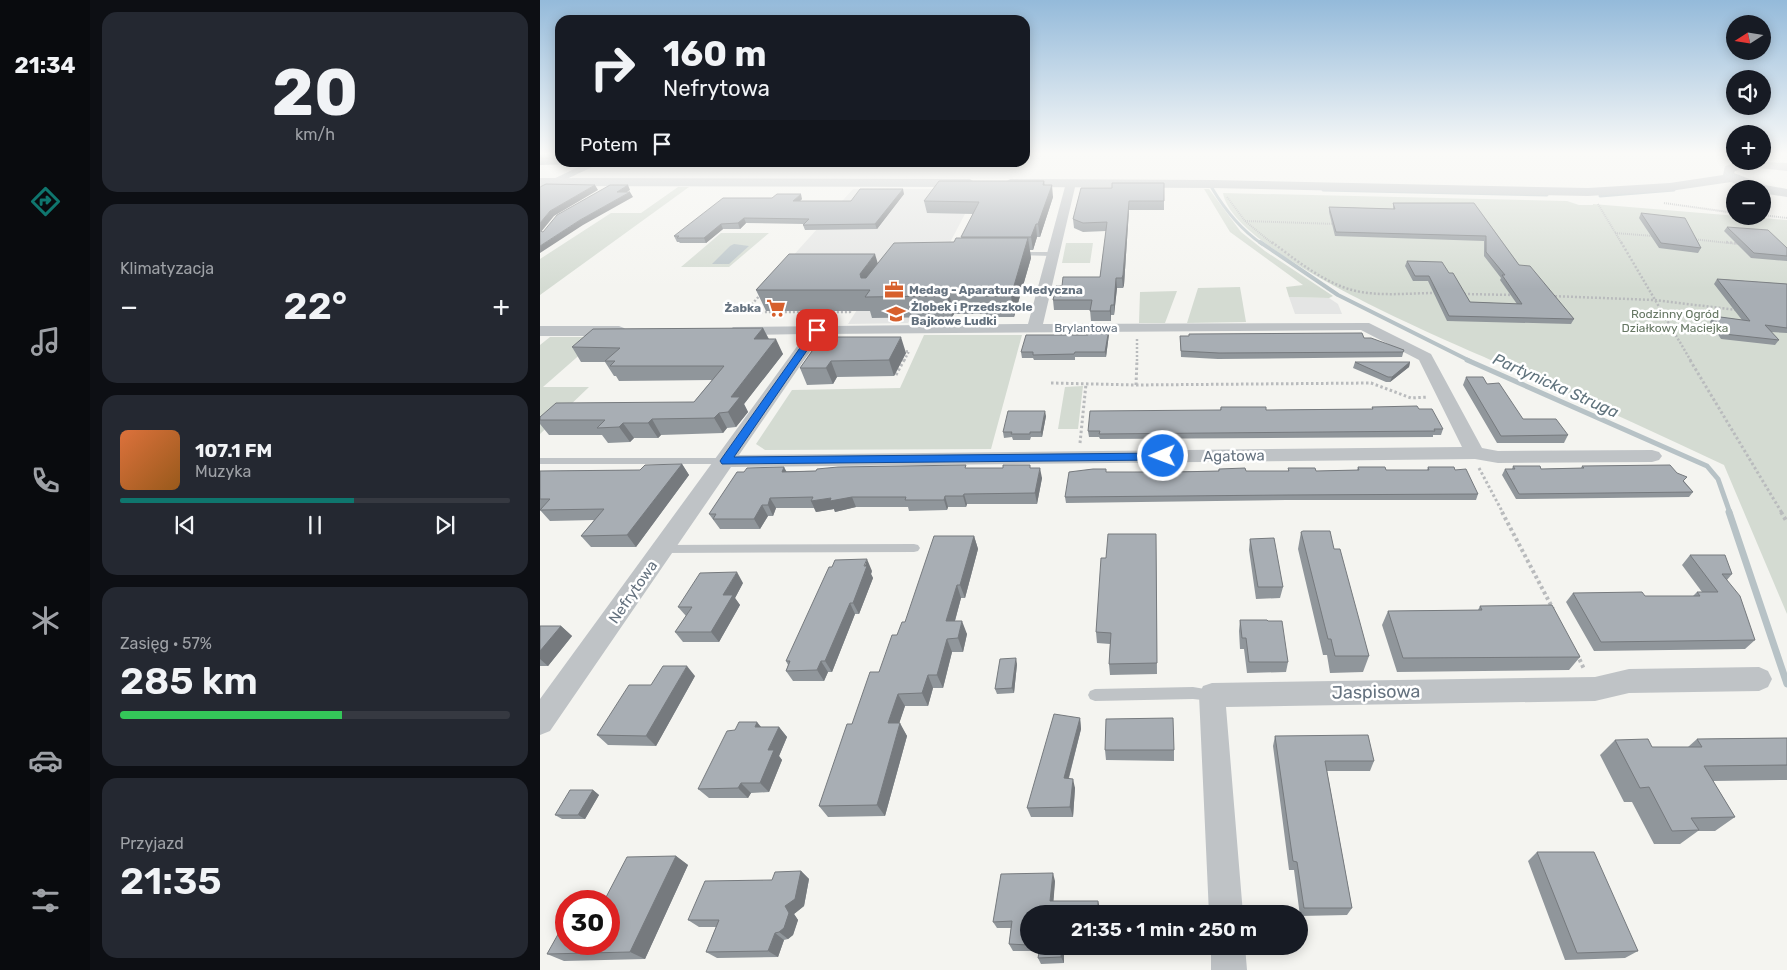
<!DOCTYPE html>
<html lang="pl">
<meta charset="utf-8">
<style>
body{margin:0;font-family:Rubik,sans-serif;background:#242831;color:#f1f3f6;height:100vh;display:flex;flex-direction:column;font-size:19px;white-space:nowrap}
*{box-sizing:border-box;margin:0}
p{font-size:16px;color:#9ea1a6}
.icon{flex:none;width:28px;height:28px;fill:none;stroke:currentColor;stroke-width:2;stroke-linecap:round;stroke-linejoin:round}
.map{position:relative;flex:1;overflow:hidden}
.sheet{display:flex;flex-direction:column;gap:12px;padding:12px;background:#0d0f14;width:450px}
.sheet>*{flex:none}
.hud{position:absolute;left:15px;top:15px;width:475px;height:152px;border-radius:15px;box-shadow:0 2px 12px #0003;background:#171b24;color:#f1f3f6;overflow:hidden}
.needle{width:32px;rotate:258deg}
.tools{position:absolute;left:1186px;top:15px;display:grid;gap:10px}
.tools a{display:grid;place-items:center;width:45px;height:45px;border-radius:50%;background:#171b24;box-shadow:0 2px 12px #0003;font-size:25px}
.speed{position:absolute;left:15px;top:890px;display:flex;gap:10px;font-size:25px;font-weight:700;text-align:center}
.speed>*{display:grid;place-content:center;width:65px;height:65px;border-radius:50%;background:#171b24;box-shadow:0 2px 12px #0003;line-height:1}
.speed .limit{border:8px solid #d22;background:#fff;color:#111}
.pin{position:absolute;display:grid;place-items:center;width:42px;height:42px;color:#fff;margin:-21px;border-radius:10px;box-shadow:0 2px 8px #0006}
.me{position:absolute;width:55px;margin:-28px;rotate:269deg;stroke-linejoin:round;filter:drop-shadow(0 0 4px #0008)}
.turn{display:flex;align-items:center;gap:18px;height:105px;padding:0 25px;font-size:22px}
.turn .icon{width:65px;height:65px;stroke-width:2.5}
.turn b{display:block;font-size:35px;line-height:42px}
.then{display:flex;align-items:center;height:48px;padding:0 25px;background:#0003;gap:10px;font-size:19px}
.big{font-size:38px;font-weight:600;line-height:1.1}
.sheet .tile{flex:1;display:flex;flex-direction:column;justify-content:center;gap:8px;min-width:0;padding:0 18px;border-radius:15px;background:#242831}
.sheet .dial{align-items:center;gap:0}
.dial b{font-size:65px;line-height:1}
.song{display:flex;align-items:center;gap:15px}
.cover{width:60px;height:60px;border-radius:8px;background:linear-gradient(135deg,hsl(20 70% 55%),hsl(30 70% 35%))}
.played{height:5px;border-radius:2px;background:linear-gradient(90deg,#0f766e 60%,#363941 60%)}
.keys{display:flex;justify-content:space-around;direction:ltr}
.heat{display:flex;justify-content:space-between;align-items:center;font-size:28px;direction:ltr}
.charge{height:8px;border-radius:4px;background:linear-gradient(90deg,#34c759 57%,#363941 0)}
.trip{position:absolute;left:480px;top:905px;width:288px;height:50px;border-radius:25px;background:#171b24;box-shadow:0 2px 12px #0003;font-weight:600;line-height:50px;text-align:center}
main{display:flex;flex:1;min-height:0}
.tabs{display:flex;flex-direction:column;width:90px;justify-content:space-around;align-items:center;background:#090b0e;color:#9ea1a6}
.tabs .icon{width:35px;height:35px}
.tabs .on{color:#0f766e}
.tabs b{font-size:22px;color:#f1f3f6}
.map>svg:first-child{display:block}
.built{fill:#e4e5e4}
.green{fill:#d4dbd2}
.water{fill:#b7c2c6}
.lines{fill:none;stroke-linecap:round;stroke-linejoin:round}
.stream-far3{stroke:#b7c2c6;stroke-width:3}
.stream-far2{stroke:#b7c2c6;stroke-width:4}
.stream-far1{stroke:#b7c2c6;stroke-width:5}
.stream{stroke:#b7c2c6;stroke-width:7}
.path-far3{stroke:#b9bbbd;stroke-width:2;stroke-dasharray:1 1;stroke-linecap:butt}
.path-far2{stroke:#b9bbbd;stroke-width:2.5;stroke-dasharray:2 2;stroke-linecap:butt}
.path-far1{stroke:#b9bbbd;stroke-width:3;stroke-dasharray:2.5 2.5;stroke-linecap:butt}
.path{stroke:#b9bbbd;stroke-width:4;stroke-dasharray:3 3;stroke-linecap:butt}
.service{fill:#bfc3c6;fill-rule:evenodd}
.minor{fill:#bfc3c6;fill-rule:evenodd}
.tertiary{fill:#bfc3c6;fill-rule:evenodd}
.wall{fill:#90969b}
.shaded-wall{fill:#767a7e}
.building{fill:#a8aeb4;stroke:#767a7e}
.route{fill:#1a73e8;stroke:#114b97}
.labels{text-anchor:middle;stroke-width:5;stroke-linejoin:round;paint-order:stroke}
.far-poi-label{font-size:12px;font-weight:bold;fill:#65727f;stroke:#fff;text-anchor:start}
.far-park-label{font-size:12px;fill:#667763;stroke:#fff}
.far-street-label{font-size:12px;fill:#65727f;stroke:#fff}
.street-label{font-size:15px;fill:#65727f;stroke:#fff}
.water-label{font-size:16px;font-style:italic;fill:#60737d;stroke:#fff}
.near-street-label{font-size:18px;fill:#65727f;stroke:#fff}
</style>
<main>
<nav class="tabs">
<b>21:34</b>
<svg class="icon on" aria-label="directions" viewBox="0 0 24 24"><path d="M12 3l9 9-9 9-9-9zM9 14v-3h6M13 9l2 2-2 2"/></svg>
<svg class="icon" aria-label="music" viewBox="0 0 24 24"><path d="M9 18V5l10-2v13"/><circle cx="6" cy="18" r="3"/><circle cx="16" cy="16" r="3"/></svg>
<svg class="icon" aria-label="phone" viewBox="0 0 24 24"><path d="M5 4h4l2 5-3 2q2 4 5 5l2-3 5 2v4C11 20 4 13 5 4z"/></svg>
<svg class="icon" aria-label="climate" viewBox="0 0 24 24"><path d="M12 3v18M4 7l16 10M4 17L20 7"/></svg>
<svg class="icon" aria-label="car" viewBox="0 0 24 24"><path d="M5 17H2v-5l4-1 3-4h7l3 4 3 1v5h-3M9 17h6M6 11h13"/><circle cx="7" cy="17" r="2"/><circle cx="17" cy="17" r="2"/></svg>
<svg class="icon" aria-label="filters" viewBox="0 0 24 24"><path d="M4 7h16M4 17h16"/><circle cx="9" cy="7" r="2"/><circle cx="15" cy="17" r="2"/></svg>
</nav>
<section class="sheet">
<div class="tile dial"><b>20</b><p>km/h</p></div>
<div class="tile"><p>Klimatyzacja</p>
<div class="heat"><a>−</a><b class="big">22°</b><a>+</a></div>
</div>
<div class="tile">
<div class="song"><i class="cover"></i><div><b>107.1 FM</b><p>Muzyka</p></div></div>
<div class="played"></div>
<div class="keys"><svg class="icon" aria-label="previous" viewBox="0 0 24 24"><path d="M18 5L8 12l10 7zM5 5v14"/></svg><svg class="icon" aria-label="pause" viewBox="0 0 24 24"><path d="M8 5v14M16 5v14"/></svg><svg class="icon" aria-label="next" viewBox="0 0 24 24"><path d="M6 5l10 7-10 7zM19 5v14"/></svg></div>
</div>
<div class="tile"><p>Zasięg · 57%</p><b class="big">285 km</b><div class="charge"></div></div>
<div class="tile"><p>Przyjazd</p><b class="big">21:35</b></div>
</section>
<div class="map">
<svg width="1247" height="970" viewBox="0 0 1247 970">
<rect width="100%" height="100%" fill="#f4f4f0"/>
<path class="built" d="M313,189H438L368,323L308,324L343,269L242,268Z
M749,297L789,298L798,304L802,314H755Z"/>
<path class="green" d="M138,187H149L0,295V259L71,213H101Z
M664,189H669L701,232L725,251L793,296L789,298L749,297L746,287L763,285L690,232Z
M683,193L1027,201L1039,205H1053V204L1247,220V614L1184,465C1122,436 1060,407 998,380C938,354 693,256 683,193Z
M181,233H229L189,267H141Z
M526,243H553L550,263H522Z
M700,287L706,322L647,323L658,288Z
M637,291L625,323H599L600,292Z
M384,335H482L451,449L225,450L216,444L252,390L360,388Z
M10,337H60L3,387H49L0,434V345Z
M543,386L538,429H518L525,387Z"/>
<path class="water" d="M194,244L209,246L189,264H172L190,246Z"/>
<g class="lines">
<path class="stream-far3" d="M672,188C685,210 700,229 722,244
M783,190L1007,195
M1060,196L1134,190"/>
<path class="stream-far2" d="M720,242L798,295L930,361"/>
<path class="stream-far1" d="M927,360L1167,466L1178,479L1190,513"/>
<path class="stream" d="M1189,512L1247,684"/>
<path class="path-far3" d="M687,197L705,221L796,224
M1124,203L1195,213
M1058,204L1082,244
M1222,215L1247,218
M705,221L733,244
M1075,233L1113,236
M1152,239L1198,244"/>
<path class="path-far2" d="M732,242C754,259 785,283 812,290C838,297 870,293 897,293
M1081,242L1151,361
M1186,242L1201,244
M221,294L205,312H310L312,308
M924,294L975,295
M1011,296L1114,300L1197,310
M362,352L369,351L364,361
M597,361V339"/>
<path class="path-far1" d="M1150,360L1242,513
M356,375L364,360
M511,383L596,385L597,360
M596,385L831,383L871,398L888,397
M540,443L546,384
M939,468L963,513"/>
<path class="path" d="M962,512L1013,609
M1241,512L1247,522
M1037,654L1044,669"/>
<path class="service" d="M478,252H512L515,254L512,256L476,255V253Z
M0,458H186L191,461L186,464H0Z
M374,544L378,545L380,548L378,551L374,552L123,553L119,552L117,549L119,546L123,545Z
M653,687L677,691L679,695L677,699L672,701L653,699L555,701L550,699L548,695L550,691L555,689Z"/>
<path class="minor" d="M49,162H63L16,184L12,185L7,182Z
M531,180L536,183L503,324L829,323L891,354L942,448L958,451L1112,450L1119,452L1122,456L1119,460L1112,462L958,463L935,459L191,467L10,731L0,735V699L266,334L198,335L193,333L190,330L193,327L488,324L526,183ZM821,330L879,360L922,447L199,455L282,334Z
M0,326H79L84,328L87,331L84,334L79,336H0Z
M1219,667L1228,671L1232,679L1228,687L1219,691L1089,693L1055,701L686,707L703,914H669L659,695L663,686L672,683L1055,677L1089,669Z
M671,946H705L707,970H671Z"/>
<path class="tertiary" d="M1200,161L1247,163V171L1208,167L1195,171L1194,173L1225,185L1247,189V197L1222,193V189H1209L1191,182L1130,191L1048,196L673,188L470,187L464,183L470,179L673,180L1048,188L1130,183L1183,175L1185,166Z
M0,178L430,179L436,183L430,187L0,186Z"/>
</g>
<path class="wall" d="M0,153H20V162H40L37,164L0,165Z
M504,181L505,185L513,197L500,237H497L493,250H490L491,258L474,317H446V314H414L412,317L332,318L330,311H226L216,290L338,264L414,242L421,238L433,214L387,213L384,201Z
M624,183V210H589L584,285L583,288H577L574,315H571V321H551L550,310H514L513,300L522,286L560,277L566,231L543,232L534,228L533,219L572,188Z
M364,194L337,229L265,230L263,225L264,224L206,223L200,229H183L166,243H140L139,242H137L134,236L262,199L260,201H311Z
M853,203H934L979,265L1034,319L1031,324L907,321L888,281H873L865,266L867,261L909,273L930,302L977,304L960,280L961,278L944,256V241L795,236L789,212V207L853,209Z
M1101,213L1161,248L1158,253L1119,248L1099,218Z
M1187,227L1247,248V261L1211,258L1184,231Z
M1177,279L1247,284V333L1231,332L1239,340L1235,345L1181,339L1170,322L1173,316L1202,320L1174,284Z
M223,328L229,339L243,354L204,404L208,412L196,427L187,428L183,433L121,435L118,438H94L90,442L68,443L62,435H9L0,424V417L154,402L172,380L79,381L76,376H74L65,362H41L32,347Z
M569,329V334L566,357H535V360H494L493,358H482L481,352Z
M640,336L824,338L864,350L862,357L678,359L641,357Z
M282,337L366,353L354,376L297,377L293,384L267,385L260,368Z
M815,362H870L869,367L850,382H846L813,368Z
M926,377L947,384L983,419L1028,435L1024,443H957L923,385Z
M681,407L726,410L832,409V407L879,409L903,429L901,435H893V437L560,439L559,437H549L548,431L680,410Z
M506,416L502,437H491L490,440H473L472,437L464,438L463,432Z
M142,464L149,475L96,547H51L41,536L54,520L10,521L0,510V471L100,470Z
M973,466L1001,469L1041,468L1042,466L1144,481L1153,492L1149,497L976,499L962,475L965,469H972Z
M818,467L846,470H887L888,467L915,470L938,494L936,500H746L526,503L525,497L566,469V472H592L678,471L679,469L706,471H748V468L776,471L817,470Z
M427,468H491L502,478L497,504H427L426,507H408L407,510L369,511L368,507H316L295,512L294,509L276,512L274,508H236L233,516H228L220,529H180L169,514L204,472Z
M761,532L794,549L829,656L823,672L790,673L787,655H783L758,549Z
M616,534L617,674L570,675L569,664L570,644L557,643L556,632L566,558Z
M434,536L438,549L425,598H421L415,621L427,634L423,652H412L403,688H393L388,706H365L359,723L367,736L345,816L288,817L279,806L312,724L339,672L357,635L365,622Z
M710,539L743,587L740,598L716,599L709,550Z
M1150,555L1192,574L1187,580L1215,640L1205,649L1054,651L1026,602L1033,593L1105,596H1153L1157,592H1162L1142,565Z
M332,571L331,574L333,578L319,614H315L292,672H288L284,681H253L246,671L248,665L246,661Z
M203,583L195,598L200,605L179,642H143L135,632L146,616L138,607Z
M940,606L1040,657L1029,670L857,672L842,625L848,611L938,610Z
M700,620L748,662L746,672L707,673L704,649H700L699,631Z
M0,626H21L32,636L8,666H0Z
M477,664L474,693L457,694L455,689Z
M155,676L116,746L68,745L57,735L111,685Z
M540,718L541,729L529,778L535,788L533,817H491L487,808Z
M221,727H239L247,737L239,756L242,760L229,792L211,793L208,798H169L158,789L195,730Z
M735,736L834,761L830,771H787L812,908L807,915L760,916L754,870H749L733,746Z
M1247,738V780L1173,781L1195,817L1175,831H1158L1140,844H1114L1092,802H1084L1060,755L1075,740L1112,747H1148L1157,739Z
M565,750H634V761L566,760Z
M53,790L59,795L45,819H22L15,815Z
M997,852L1098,951L1085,958L1025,960L988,861Z
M136,856L148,865L105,959L24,961L7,954L26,944Z
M261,871L269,879L264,906L254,914L258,920L253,935L248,939L244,940L238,957L177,958L166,952L176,927H159L148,920L232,880Z
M515,881L513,901L560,908L489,914V946H558V949L524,951V963L501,964L498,958L499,951H473L469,944L471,928H457L453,922Z"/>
<path class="shaded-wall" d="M55,185L58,190L14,216L1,232L0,235V223L10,211Z
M88,185L90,190L79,197L77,192Z
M512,185L513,197L500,237L498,224Z
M363,189L364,194L337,229L335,224Z
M90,192L93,197L43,225L0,253V246L40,220Z
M261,194L262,199L255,206L253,201Z
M589,201V210L584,285L583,288L582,278Z
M204,218L206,223L200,229L198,223Z
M181,224L183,229L166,243L164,238Z
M496,224L497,237L493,250L491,237Z
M488,238L491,258L474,317L471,296Z
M335,254L341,274L325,290L320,274Z
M576,278L577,288L574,315V305Z
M409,293L414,314L412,317L407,296Z
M571,305V321L570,311Z
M223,328L230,342L214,339Z
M569,329V334L566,357L565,352Z
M361,337L366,353L354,376L349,360Z
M236,339L243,354L204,404L208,412L196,427L188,412L191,397Z
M291,361L297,377L293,384L286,368Z
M870,362L869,367L850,382L852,377Z
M505,411L506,416L502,437L501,432Z
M179,413L187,428L183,433L174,418Z
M112,419L121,435L118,438L108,423Z
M83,423L94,438L90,442L79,427Z
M142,464L149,475L96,547L87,535Z
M244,467L250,478L242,472Z
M500,468L502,478L497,504L495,493Z
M424,494L427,504L426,507L423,496Z
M405,496L408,507L407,510L404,500Z
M312,497L316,507L295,512L294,509L276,512L271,501L291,498Z
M230,498L236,508L233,516L228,505Z
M222,505L228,516L220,529L214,519Z
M434,536L438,549L425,598L420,585Z
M327,559L332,571L331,574L333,578L319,614L313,603Z
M197,572L203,583L195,598L200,605L179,642L171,632L183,595Z
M417,585L421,598L411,635L406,621Z
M310,603L315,614L292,672L285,661Z
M422,621L427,634L423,652L418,638Z
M21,626L32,636L8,666L0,659V651Z
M407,639L412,652L403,688L397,675Z
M476,658L477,664L474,693L472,688Z
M281,661L288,672L284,681L277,670Z
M147,666L155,676L116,746L106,736Z
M388,675L393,688L388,706L382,693Z
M358,694L365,706L355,736L348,723Z
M540,718L541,729L526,788L524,778Z
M217,722L226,733L215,727Z
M360,723L367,736L345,816L337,805Z
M239,727L247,737L239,756L242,760L229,792L220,783L228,750Z
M533,779L535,788L533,817L530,807Z
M201,783L211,793L208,798L198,788Z
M53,790L59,795L45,819L38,815Z
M136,856L148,865L105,959L90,952Z
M261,871L269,879L264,906L254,914L258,920L253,935L248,939L239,932L245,906Z
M513,873L515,881L513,908L510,901Z
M558,901L560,908V914H558Z
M235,933L244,940L238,957L228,951Z
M522,946L524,951V963L521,957Z"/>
<path class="building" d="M0,153H20V158H0Z
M399,181H504L503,185H512L498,224H496L491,237H421L439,202L384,201Z
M572,183H624V201H589L583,275L582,278H576L574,305H571L570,311H550L552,300H513L516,286H522L523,277H560L567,222L543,223L533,219L541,188H572Z
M6,184L55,185L10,211L0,223V187Z
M70,185H88L77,192H90L40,220L0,246V231L3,232L17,215Z
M320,189H363L335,224L263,225L269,219L204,218L198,223L181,224L164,238H137L139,236H134L183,198H232L237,194H261L253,201H311Z
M853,203H934L979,265L990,266L1034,319L909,316L889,276H875L867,261L902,262L909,273H913L930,302L982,304L962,275H965L946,252V236L796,232L789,207L855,209Z
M1101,213L1145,218L1161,248L1121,243Z
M1187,227L1228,230L1247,248V256L1214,253Z
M416,238H488L471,296H442L444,293H409L407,296L325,297L330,290H216L249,254H335L320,274L321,278H326L354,243L414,242Z
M1177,279L1247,284V328L1225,325L1239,340L1184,334L1173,316L1210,321Z
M223,328L214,339H236L191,397H200L188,412L179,413L174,418L112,419L108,423H83L79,427L57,428L65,420H0V417L16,403L154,402L184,366H70L75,361H65L80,348L32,347L53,329Z
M548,329H569L565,352H535L534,354L493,355V352H481L486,335H548Z
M822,333L824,338H831L864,350L863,352L679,353L641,351L640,336H649V334Z
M282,337H361L349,360L291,361L286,368H260Z
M815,362H870L852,377H848Z
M926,377H943L947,384L959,383L983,419H1016L1028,435L961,436Z
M877,406L879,409H892L903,429H894L895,431L559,434L560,431H548L550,411L681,410V407H726V410L833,409L832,407Z
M468,411H505L501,432H490V434H471L472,432H463Z
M142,464L87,535L41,536L64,509L0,510L10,499H0V471L100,470L105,465Z
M426,465L425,468H463V465H490V468H500L495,493L424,494L423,496H405L404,500H365L366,497H312L290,501L291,498L271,501L273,497L230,498L228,505H222L214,519H173L176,514H169L197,472H204L207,468L244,467L242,472L276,471L277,469L298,467Z
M1130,465L1137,473L1147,477L1143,481L1153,492L979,494L965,469H975L973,466H1000L1001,469L1044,468L1042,466Z
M818,467H845L846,470H889L888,467H914L915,470L926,469L938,494L747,495L525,497L529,472L553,469H566V472H609V469H636V472L679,471V469L705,468L706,471H749L748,468H775L776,471L819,470Z
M763,531H790L794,549H800L829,656H795L791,639H788L761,532Z
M568,534H616L617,663L569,664L571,633L556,632L561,558H566Z
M394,536H434L420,585H417L406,621H422L418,638L407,639L397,675H388L382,693L358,694L348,723H360L337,805L279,806L307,724H312L330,672H339L352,635H357L362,622H365Z
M734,538L743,587H718L710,539Z
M1150,555H1185L1192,574H1182L1200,596L1215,640L1061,642L1033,593L1102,592L1105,596H1160L1157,592H1178Z
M327,559L324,566H327L313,603H310L285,661H281L277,670L246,671L250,661H246L289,567H292L295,560Z
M197,572L183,595H193L171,632H135L152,607H138L160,573Z
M1012,605L1040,657L863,658L848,611L942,610L940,606Z
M700,620H727L728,621H742L748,662H709L706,638H702Z
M0,626H21L0,651Z
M476,658L472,688L455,689L460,659Z
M123,666H147L106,736L57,735L89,685H111Z
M514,714L540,718L524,778L533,779L530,807L487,808Z
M633,718L634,750H565L566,719Z
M199,722H217L215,727H239L228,750H234L220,783H201L198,788L158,789L187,731L195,730Z
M828,735L834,761H785L812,908H764L757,862L753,861L735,736Z
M1247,738V765L1164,766L1195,817L1151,818L1159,830L1132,831L1109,787L1100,788L1075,740L1108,739L1112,747H1162L1157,739Z
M30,790H53L38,815H15Z
M997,852H1054L1098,951L1037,953Z
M136,856L90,952L7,954L26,920V944H69V901H64L87,857Z
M261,871L255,899L245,906L249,913L244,928L239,932L235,933L228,951L166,952L179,920H148L165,881L232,880L235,872Z
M513,873L510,901H558V914H489V945L469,944L472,921L453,922L461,874Z
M500,946H522L521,957L498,958Z"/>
<linearGradient id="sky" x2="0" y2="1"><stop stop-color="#94bada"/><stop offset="0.53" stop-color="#fafaf8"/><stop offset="1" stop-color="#fafaf8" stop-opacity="0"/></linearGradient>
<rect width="1247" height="289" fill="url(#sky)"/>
<path class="route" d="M274,328L281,330L194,457L623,453L628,456L623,460L182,464L180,461L182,458Z"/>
<defs>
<g id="office-bare" transform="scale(1.5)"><path d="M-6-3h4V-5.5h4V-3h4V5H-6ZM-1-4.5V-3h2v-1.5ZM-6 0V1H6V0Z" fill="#d7602d" stroke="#fff" stroke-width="2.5" paint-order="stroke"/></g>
<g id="supermarket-bare" transform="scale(1.5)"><path d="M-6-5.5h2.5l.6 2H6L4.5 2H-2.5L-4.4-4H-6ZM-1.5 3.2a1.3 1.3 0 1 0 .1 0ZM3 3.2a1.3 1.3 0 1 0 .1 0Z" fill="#d7602d" stroke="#fff" stroke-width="2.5" paint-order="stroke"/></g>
<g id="school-bare" transform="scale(1.5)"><path d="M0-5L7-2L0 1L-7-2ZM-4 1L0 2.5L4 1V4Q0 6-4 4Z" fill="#d7602d" stroke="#fff" stroke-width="2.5" paint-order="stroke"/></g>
</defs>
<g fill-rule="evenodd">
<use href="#office-bare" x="354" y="290"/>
<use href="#supermarket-bare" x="236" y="308"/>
<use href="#school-bare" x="356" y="314"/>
</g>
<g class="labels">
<g class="far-poi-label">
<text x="369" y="294">Medag - Aparatura Medyczna</text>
<text x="371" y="311">Żlobek i Przedszkole<tspan x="371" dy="14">Bajkowe Ludki</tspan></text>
<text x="221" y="312" text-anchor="end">Żabka</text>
</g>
<g class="far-park-label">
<text x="1135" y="318">Rodzinny Ogród<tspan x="1135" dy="14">Działkowy Maciejka</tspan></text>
</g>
<g class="far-street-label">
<text x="546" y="332">Brylantowa</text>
</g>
<g class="street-label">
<text transform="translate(694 456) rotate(-1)" y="5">Agatowa</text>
<text transform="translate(93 592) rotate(-55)" y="5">Nefrytowa</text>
</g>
<g class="water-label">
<text transform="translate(1016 385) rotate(24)" y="6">Partynicka Struga</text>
</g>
<g class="near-street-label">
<text transform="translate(836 692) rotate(-1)" y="6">Jaspisowa</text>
</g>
</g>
</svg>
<div class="tools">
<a><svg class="needle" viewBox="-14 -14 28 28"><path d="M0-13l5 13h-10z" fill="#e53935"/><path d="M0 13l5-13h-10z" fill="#9ea1a6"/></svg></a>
<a><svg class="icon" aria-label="sound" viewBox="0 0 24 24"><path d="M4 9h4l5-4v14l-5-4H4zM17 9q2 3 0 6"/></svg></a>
<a>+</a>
<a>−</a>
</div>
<div class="speed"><div class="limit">30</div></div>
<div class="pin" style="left:277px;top:330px;background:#d93025"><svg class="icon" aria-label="arrive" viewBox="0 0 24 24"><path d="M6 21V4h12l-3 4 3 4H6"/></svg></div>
<svg class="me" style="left:623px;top:456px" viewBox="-20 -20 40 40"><circle r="17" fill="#1a73e8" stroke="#fff" stroke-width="3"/><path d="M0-11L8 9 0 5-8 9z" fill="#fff"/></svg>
<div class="trip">21:35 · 1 min · 250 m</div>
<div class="hud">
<div class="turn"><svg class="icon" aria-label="right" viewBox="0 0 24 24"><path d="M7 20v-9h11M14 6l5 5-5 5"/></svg><div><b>160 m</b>Nefrytowa</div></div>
<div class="then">Potem<svg class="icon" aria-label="arrive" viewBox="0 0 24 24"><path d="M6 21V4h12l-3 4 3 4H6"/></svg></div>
</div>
</div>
</main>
